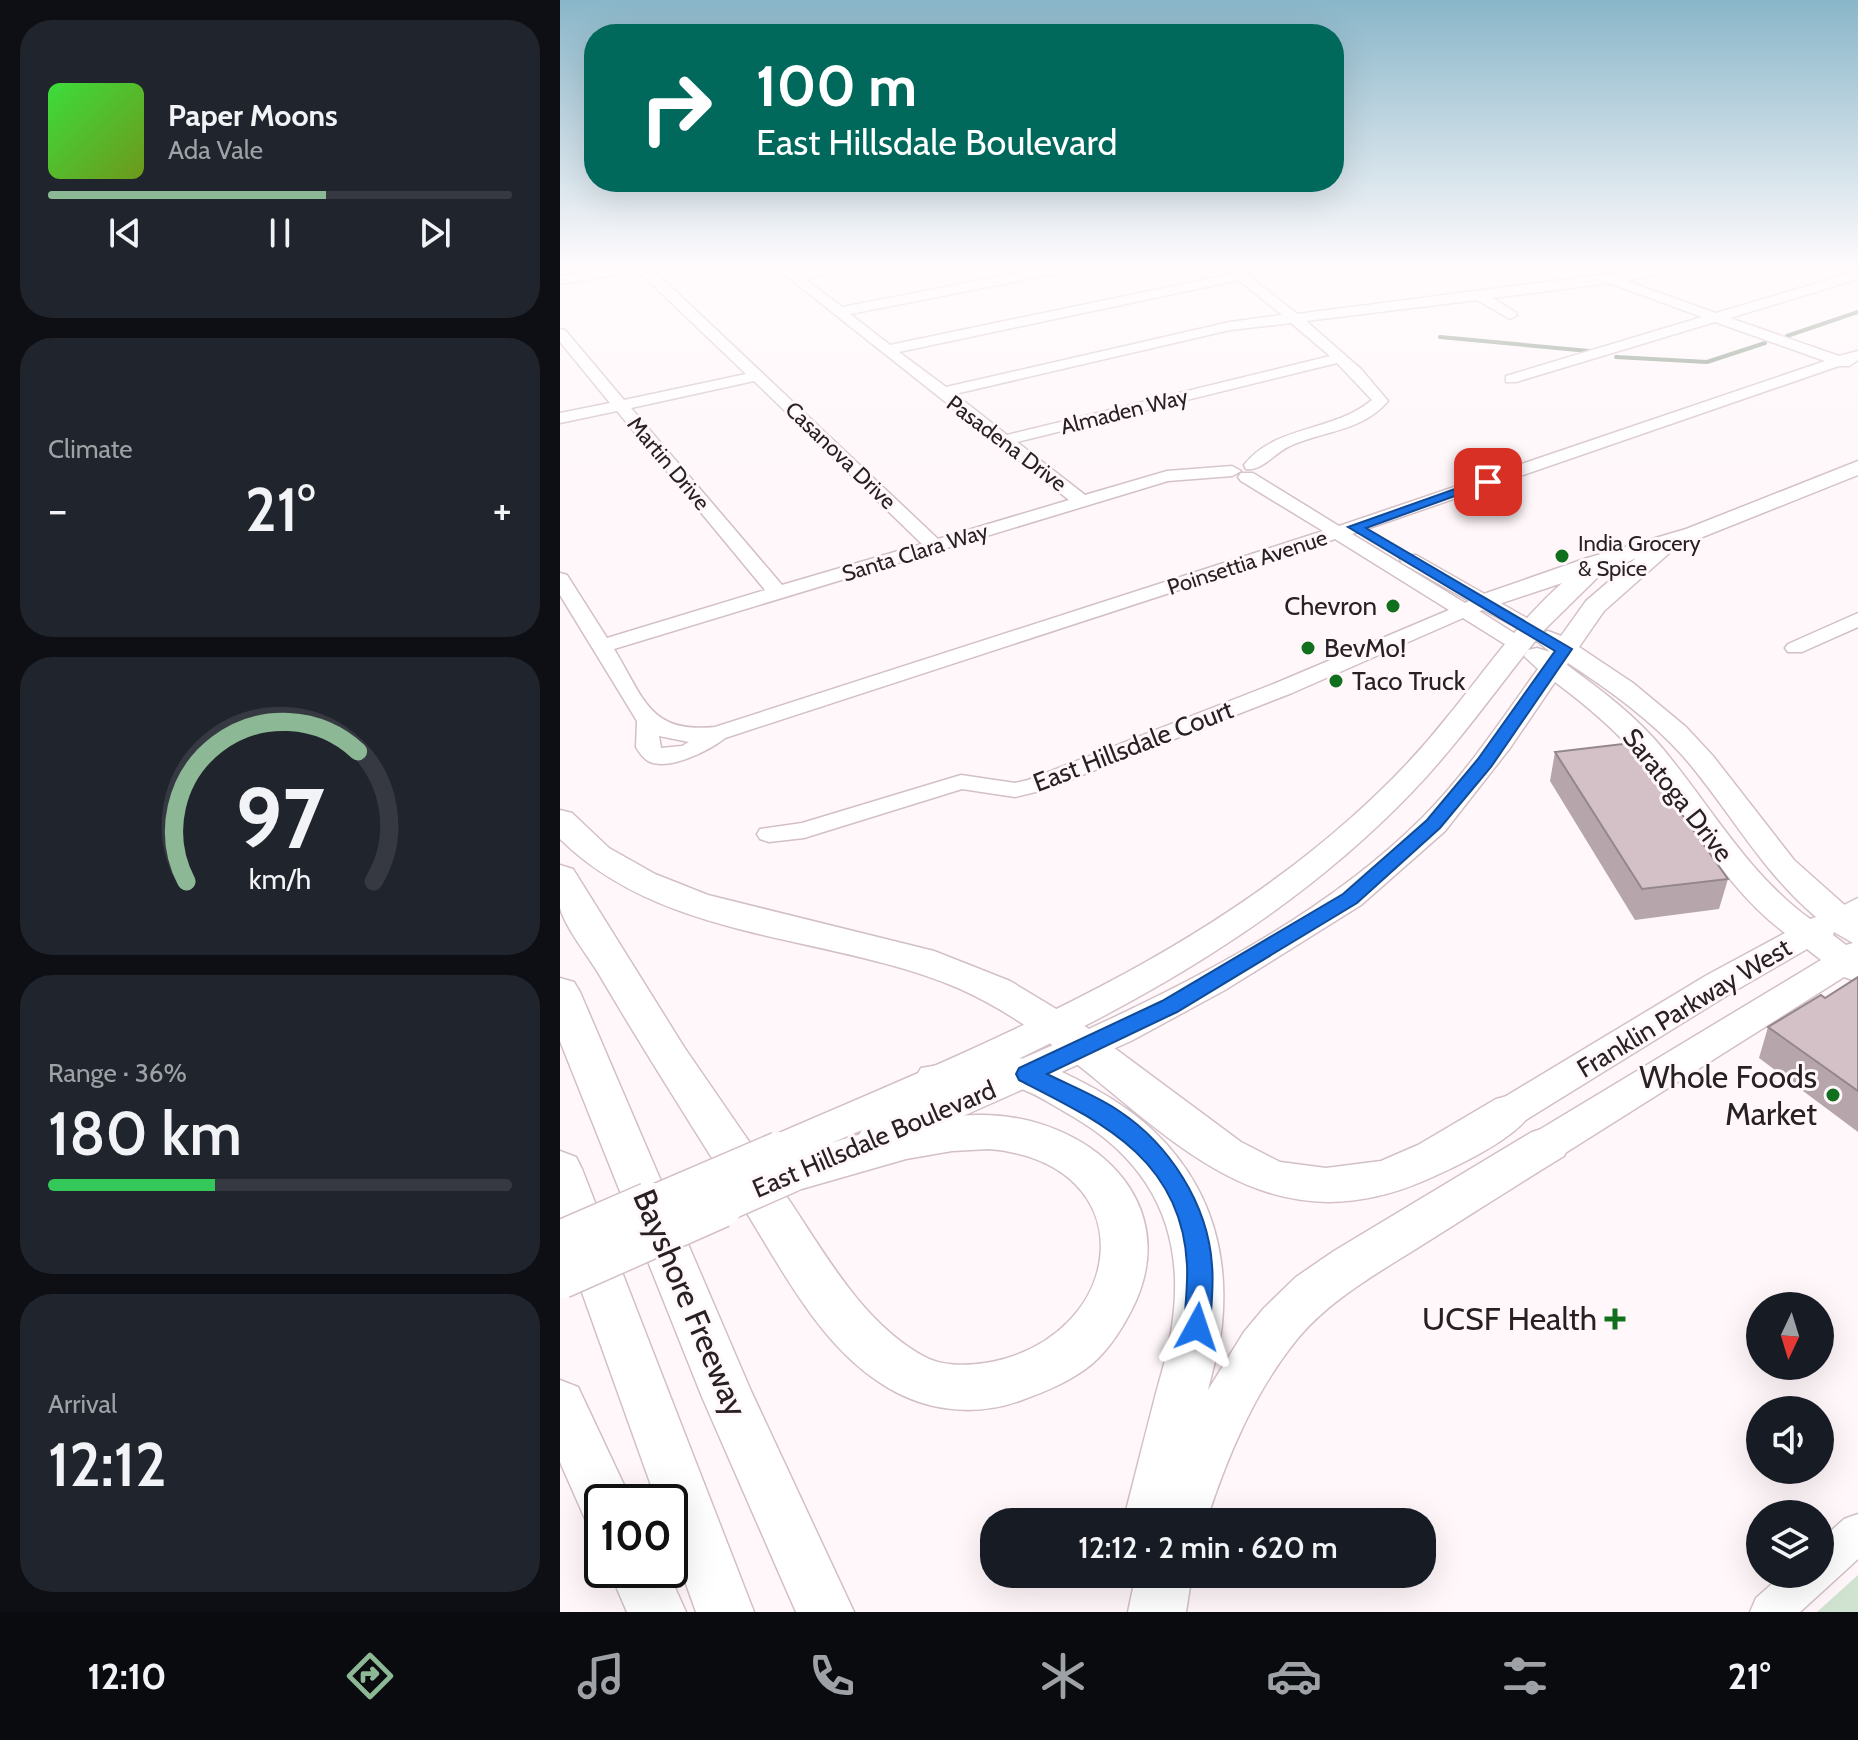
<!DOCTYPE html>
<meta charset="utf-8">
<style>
body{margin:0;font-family:Cabin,sans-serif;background:#20242c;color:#f1f3f6;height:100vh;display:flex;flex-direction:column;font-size:30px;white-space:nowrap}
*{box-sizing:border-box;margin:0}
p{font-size:26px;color:#9ea1a6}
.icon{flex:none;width:44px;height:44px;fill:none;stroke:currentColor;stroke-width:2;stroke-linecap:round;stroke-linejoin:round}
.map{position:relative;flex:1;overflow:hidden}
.details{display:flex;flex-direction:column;gap:20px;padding:20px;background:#0d0f14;width:560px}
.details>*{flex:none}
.guide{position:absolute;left:24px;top:24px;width:760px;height:168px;border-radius:32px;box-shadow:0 8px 32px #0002;background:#00695c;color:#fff;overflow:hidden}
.needle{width:52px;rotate:184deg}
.fabs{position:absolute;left:1186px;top:1292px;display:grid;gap:16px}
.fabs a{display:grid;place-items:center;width:88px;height:88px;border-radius:50%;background:#171b24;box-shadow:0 8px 32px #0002;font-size:40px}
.speed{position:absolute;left:24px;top:1484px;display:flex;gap:16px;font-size:40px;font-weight:700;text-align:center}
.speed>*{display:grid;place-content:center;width:104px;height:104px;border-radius:50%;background:#171b24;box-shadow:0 8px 32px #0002;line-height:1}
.speed .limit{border:4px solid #111;border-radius:12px;background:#fff;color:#111}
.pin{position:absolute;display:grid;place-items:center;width:68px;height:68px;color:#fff;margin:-34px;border-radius:16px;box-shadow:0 4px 12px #0006}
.me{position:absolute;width:88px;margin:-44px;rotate:5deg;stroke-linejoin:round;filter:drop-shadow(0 0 6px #0008)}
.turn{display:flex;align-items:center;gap:28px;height:168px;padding:0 40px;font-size:36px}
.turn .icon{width:104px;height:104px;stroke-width:2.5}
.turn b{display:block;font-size:56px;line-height:68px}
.big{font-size:60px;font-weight:600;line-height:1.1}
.details .widget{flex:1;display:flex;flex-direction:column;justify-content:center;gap:12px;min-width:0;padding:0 28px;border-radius:32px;background:#20242c}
.details .dial{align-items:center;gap:0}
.dial svg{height:208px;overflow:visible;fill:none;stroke:#363941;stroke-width:7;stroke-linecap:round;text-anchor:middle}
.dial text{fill:#f1f3f6;stroke:none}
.song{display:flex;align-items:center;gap:24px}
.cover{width:96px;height:96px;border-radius:12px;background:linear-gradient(135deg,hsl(120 70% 55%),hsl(80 70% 35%))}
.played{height:8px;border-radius:4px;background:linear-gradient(90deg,#8cb895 60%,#363941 60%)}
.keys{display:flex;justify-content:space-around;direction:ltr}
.heat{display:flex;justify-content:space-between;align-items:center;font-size:44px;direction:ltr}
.charge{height:12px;border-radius:6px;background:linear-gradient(90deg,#34c759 36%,#363941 0)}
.trip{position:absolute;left:420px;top:1508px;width:456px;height:80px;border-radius:32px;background:#171b24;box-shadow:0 8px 32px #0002;font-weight:600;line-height:80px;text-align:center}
.tabs{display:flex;height:128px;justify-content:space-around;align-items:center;background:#090b0e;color:#9ea1a6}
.tabs .icon{width:56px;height:56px}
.tabs .on{color:#8cb895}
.tabs b{font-size:36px;color:#f1f3f6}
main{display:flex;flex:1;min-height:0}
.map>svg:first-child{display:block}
.green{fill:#d0e2d0}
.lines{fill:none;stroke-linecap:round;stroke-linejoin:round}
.stream{stroke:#798b77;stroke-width:4}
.minor-casing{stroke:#d3c0c7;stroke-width:3}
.major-casing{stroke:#d3c0c7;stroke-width:3}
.highway-casing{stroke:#d3c0c7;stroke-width:3}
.minor{fill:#fff;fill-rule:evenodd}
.major{fill:#fff;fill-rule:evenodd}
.highway{fill:#fff;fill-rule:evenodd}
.major-bridge-far1-casing{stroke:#d3c0c7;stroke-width:39;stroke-linecap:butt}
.major-bridge-casing{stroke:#d3c0c7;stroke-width:48;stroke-linecap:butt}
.major-bridge-far1{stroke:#fff;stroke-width:36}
.major-bridge{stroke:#fff;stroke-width:45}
.wall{fill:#b6a6ac}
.building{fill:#d4c1c8;stroke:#94878c;stroke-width:2}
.route{fill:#1a73e8;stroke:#114b97;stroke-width:2}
.poi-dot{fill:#11701e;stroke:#fff7fa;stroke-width:3}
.labels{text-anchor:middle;stroke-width:6;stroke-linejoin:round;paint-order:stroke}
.far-street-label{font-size:22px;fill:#282124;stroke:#fff7fa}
.far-poi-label{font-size:22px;fill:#282124;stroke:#fff7fa;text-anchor:start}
.poi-label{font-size:26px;fill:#282124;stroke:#fff7fa;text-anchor:start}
.street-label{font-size:26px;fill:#282124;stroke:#fff7fa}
.near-poi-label{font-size:32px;fill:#282124;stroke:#fff7fa;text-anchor:end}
.near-street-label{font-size:32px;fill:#282124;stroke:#fff7fa}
</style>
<main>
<section class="details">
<div class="widget">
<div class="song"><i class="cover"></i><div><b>Paper Moons</b><p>Ada Vale</p></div></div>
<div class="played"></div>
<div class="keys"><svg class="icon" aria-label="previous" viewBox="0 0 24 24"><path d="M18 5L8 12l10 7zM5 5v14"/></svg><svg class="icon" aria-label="pause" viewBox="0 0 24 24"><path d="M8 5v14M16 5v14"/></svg><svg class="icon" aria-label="next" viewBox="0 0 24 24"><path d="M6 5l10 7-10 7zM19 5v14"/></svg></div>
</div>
<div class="widget"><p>Climate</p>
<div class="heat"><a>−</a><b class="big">21°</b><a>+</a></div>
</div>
<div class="widget dial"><svg viewBox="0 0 100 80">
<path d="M14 69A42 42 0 1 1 86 69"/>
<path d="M14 69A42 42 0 0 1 80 19" stroke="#8cb895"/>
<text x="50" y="56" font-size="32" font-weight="700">97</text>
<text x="50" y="72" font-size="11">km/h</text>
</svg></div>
<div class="widget"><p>Range · 36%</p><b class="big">180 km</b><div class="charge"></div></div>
<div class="widget"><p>Arrival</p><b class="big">12:12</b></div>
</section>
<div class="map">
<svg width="1298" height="1612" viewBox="0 0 1298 1612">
<rect width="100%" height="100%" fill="#fff7fa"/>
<path class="green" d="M1298,1575V1612H1257Z"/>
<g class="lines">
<path class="stream" d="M1227,336L1298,312
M880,337L1029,351
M1056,357L1147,362L1205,343"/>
<g class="minor-casing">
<path id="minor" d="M60,266H89L378,539L509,500L214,266H228L237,273L276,266H304L245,279L282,307L495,266H521L515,270L290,314L330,345L671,274L667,266H677L737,314L1111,266H1136L1066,281L1156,313L1298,271V279L1170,318L1279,356L1298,351V360L1289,366H1279L792,534L905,603L909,601L842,563L840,559L842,555H856L979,625L982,629L979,633L972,635L923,610L919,611L965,640L968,644L965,648H951L903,618L732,693L484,790L455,797L402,789L244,838L209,842L200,839L197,834L200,829L242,823L401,775L455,783L468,780L716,683L889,610L775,539L165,738C150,750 108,772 88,761C83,758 79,752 76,747L77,721L0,595V573L7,575L47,638L205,590L57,411L0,423V413L50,403L0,342V329L5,330L64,400L186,374L78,271L0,284V276ZM679,280L722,315L670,322L386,387L339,352ZM1049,283L1142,317L946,376V382H956L1155,322L1265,361L779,526L693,473H681L678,477L681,481L763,531L155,727C89,734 84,698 54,649L608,481L672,476L681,471L672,466L607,471L525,495L457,442L777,363L812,400C774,432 715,425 684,465L686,469C702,472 715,452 730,446C763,431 803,431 828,401L801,369L746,321L917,300L950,319L957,315L955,312L933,298ZM731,323L770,356L447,435L395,394L670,330ZM194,381L362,544L222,585L71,408ZM99,736L129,742L122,746L101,748Z
M1298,613V627L1242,652H1228L1225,648L1228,644Z
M1298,898V918L1277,928L1268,925L1264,919L1268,913Z
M1298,1514V1559L1240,1612H1190L1196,1598L1223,1574H1260V1541L1284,1519Z"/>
</g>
<g class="major-casing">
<path id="major" d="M1298,461V475L1115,548L1044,611L1019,647L1073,683L1126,727L1153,756L1234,860L1298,917V982L1284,977L1002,1155L988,1159L974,1155L969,1144L974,1133L1261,960L1247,949L1171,993L964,1121L951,1125L938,1121L932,1111L938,1101L1147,975L1225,933C1162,886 1131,817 1081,760C1056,730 1026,705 995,682L950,748L885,831L801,905L665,990L571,1041L331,1148L317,1152L303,1148L298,1137L302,1130L219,1165L205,1161L200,1150L205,1139C410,1050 623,968 792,817C827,786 859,753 888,716C925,671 958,622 1002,583L924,609L915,607L912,602L915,597L1024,559L1126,529ZM1076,558L1026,601L1001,636L988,631L981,633L1039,576ZM976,640L990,652L977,648L968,650L964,656L978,669C942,719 906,774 862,818C743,937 566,1014 413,1080C573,1007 730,920 853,791C898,744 935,691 976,640ZM1008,663C1049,690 1090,719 1123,756C1169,809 1201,871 1256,917L1250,919C1188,874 1152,808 1103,749C1076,716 1041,690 1007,665ZM1274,932L1293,943L1286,945L1273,935Z"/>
</g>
<g class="highway-casing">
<path id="highway" d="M0,810L12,813L49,848L95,874L148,895L374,951L450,981L526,1027L681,1142L720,1162L766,1168L821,1161L858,1145L936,1099L951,1095L966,1099L972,1111C959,1136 905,1162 879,1174C664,1278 571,1063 398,988C268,933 106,943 0,839Z
M0,865L13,869L124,1047L210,1172L215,1161C279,1140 349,1116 417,1115C526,1113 630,1201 570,1313C560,1332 548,1350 532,1364C511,1381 487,1391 462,1400C414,1418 361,1411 319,1382C254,1339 217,1259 176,1196C130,1123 84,1051 40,976C29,957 6,929 0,908C0,896 0,878 0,865ZM429,1149C590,1163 567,1340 425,1363C407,1366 381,1366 365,1357C300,1322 262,1248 221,1188L231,1192L346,1159L392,1151Z
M0,978L14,982L20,992L191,1391L294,1612H236L142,1397L0,1041Z
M432,1056C471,1055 502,1071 535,1089C626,1139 672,1219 662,1324C660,1346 653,1368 648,1390L684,1332L704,1308L736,1277L774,1251L972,1132L988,1127L1004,1132L1010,1144L1004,1156C955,1186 907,1217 859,1247C816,1274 771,1299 738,1338C694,1392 667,1457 646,1522H563C574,1480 584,1439 595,1397C601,1374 609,1350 612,1326C626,1233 593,1163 512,1116C496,1107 480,1096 464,1090C430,1077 394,1100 361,1090L355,1079L361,1068Z
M0,1151L16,1157L22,1169L194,1612H136L110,1539V1502H97L0,1231Z
M0,1380L18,1387L72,1502H42V1527L26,1521L0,1462Z
M49,1570H107L126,1612H67Z
M576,1574H632L626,1612H568Z"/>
</g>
<use href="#minor" class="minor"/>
<use href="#major" class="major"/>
<use href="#highway" class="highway"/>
<g class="major-bridge-far1-casing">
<path id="major-bridge-far1" d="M86,1207L219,1150
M156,1207L231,1174"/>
</g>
<g class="major-bridge-casing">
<path id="major-bridge" d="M0,1244L90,1205
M0,1276L160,1205"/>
</g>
<use href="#major-bridge-far1" class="major-bridge-far1"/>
<use href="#major-bridge" class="major-bridge"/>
</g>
<path class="wall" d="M995,752L1168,879L1159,909L1075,920L990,781Z
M1298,977V1132L1199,1058L1208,1027L1265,998Z"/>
<path class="building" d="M1071,743L1168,879L1082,889L995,752Z
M1298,977V1091L1208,1027L1261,995L1265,998Z"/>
<linearGradient id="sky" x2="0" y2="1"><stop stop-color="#89b6c9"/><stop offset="0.54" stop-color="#fffbfd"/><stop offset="1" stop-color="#fffbfd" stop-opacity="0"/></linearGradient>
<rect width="1298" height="492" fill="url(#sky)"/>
<path class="route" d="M923,479L934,482L806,528L1012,649L931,767L880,828L797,903L617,1012L487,1074C511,1086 537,1096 559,1111C609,1144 648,1204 652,1265C654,1285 651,1307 650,1327L646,1335L637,1339L628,1335L624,1327C625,1307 628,1286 627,1265C622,1159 541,1122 459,1080L456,1074L459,1068L602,1001L783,894L867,820L918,759L995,651L788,527Z"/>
<g class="poi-dot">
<circle cx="1002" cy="556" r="8"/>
<circle cx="833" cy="606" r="8"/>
<circle cx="748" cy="648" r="8"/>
<circle cx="776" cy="681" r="8"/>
<circle cx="1273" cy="1095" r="8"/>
<path d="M1051 1307h8v8h8v8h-8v8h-8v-8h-8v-8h8z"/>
</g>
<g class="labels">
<g class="far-street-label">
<text transform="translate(564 411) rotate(-14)" y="8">Almaden Way</text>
<text transform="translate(447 443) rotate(37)" y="8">Pasadena Drive</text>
<text transform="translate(281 455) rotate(44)" y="8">Casanova Drive</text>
<text transform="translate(109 463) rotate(50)" y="8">Martin Drive</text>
<text transform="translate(355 552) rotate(-17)" y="8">Santa Clara Way</text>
<text transform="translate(687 562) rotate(-18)" y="8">Poinsettia Avenue</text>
</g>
<g class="far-poi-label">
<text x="1018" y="551">India Grocery<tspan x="1018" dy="25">&amp; Spice</tspan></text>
</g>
<g class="poi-label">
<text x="817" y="615" text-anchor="end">Chevron</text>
<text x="764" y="657">BevMo!</text>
<text x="792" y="690">Taco Truck</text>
</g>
<g class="street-label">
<text transform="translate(573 746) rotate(-21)" y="9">East Hillsdale Court</text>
<text transform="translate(1118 795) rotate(52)" y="9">Saratoga Drive</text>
<text transform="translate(1124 1008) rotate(-31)" y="9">Franklin Parkway West</text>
<text transform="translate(314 1139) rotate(-23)" y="9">East Hillsdale Boulevard</text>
</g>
<g class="near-poi-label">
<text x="1257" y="1088">Whole Foods<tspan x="1257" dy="37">Market</tspan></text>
<text x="1037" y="1330">UCSF Health</text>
</g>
<g class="near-street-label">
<text transform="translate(130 1303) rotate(67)" y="11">Bayshore Freeway</text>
</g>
</g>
</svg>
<div class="fabs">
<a><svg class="needle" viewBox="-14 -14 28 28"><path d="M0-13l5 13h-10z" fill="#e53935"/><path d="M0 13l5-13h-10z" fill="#9ea1a6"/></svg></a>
<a><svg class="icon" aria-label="sound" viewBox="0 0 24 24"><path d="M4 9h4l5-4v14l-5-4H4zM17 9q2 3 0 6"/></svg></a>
<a><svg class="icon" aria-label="layers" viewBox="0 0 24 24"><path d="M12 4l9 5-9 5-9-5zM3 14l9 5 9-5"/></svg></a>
</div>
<div class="speed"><div class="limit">100</div></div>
<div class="pin" style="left:928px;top:482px;background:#d93025"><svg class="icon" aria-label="arrive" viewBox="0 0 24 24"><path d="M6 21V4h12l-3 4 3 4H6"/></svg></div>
<svg class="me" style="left:637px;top:1327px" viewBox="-20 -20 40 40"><path d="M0-17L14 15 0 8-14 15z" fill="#1a73e8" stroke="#fff" stroke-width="4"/></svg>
<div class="trip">12:12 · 2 min · 620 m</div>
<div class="guide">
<div class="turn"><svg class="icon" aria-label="right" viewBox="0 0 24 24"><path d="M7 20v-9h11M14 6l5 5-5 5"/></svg><div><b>100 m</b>East Hillsdale Boulevard</div></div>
</div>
</div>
</main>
<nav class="tabs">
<b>12:10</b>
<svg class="icon on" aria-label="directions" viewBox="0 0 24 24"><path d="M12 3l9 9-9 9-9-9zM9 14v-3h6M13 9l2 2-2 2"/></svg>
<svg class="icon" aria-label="music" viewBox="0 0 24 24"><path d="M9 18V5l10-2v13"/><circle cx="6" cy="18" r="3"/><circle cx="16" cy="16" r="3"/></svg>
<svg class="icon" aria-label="phone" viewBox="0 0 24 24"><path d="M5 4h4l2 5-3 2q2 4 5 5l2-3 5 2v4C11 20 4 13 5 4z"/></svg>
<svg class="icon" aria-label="climate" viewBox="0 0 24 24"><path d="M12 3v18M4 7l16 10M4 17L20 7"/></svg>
<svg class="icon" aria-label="car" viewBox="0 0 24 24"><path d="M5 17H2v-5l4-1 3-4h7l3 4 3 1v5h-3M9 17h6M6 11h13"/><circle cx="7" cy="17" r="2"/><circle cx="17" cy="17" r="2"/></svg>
<svg class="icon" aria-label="filters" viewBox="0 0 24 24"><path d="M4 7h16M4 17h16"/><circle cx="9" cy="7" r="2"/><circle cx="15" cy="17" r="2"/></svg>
<b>21°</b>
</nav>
